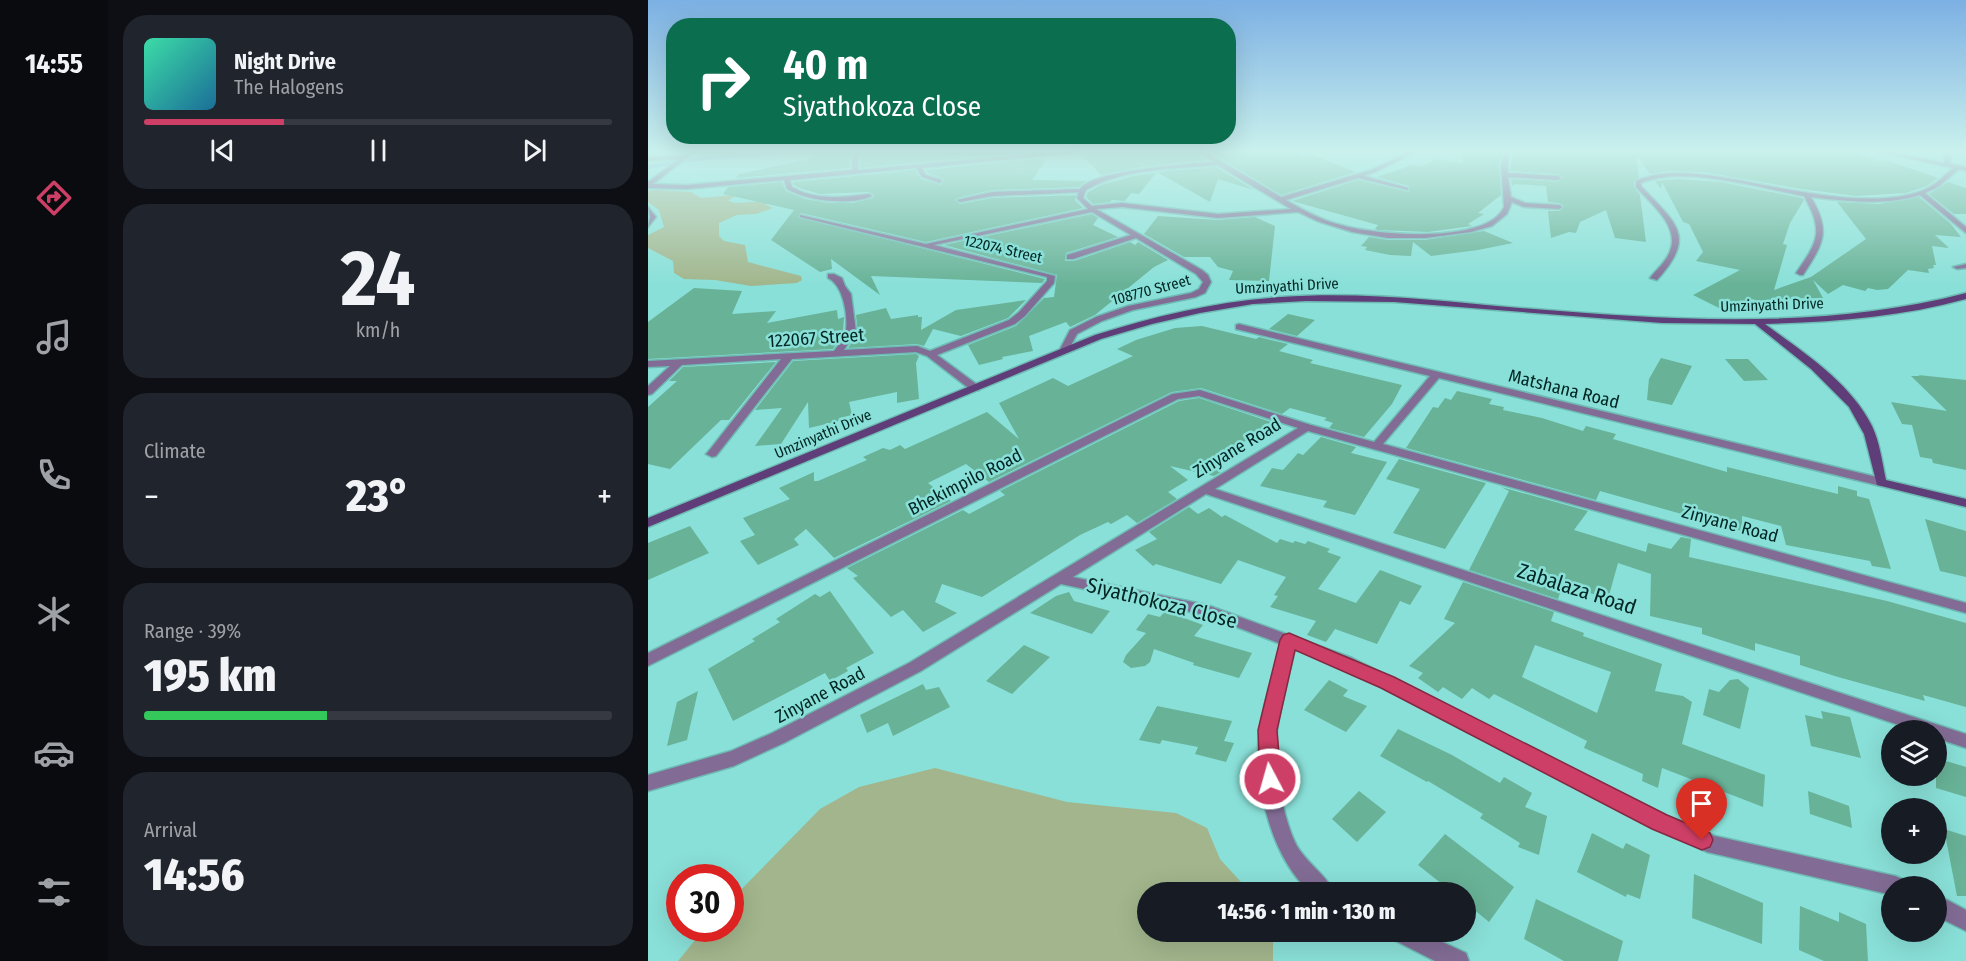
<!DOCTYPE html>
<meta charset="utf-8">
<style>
body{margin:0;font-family:"Fira Sans Condensed",sans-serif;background:#20242c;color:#f1f3f6;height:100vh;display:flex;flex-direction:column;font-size:22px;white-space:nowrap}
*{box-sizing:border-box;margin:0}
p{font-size:20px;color:#9ea1a6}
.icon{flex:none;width:33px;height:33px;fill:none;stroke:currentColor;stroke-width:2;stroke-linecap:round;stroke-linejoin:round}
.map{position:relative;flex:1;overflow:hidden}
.sheet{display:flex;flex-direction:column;gap:15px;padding:15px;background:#0d0f14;width:540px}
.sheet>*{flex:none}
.hud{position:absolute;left:18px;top:18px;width:570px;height:126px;border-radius:24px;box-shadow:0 6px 24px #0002;background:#0b6e4f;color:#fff;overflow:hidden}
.fabs{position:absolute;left:1233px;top:720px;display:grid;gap:12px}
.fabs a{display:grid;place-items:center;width:66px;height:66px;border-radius:50%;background:#171b24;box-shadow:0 6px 24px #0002;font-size:30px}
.speed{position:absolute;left:18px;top:864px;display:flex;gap:12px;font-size:30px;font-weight:700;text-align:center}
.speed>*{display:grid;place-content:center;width:78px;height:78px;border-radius:50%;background:#171b24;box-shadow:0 6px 24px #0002;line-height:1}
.speed .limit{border:9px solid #d22;background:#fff;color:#111}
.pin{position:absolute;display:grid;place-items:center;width:51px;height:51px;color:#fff;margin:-62px -26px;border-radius:50% 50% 50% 0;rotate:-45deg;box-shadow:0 0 6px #0007}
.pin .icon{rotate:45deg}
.me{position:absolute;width:66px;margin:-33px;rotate:354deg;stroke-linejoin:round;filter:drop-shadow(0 0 4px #0008)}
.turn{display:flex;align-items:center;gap:21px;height:126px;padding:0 18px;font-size:27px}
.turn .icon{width:78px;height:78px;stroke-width:2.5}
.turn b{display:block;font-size:42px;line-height:51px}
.big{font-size:45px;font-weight:800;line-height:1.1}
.sheet .card{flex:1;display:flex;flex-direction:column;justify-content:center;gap:9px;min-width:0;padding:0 21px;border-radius:24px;background:#20242c}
.sheet .dial{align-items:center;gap:0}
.dial b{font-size:78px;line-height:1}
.song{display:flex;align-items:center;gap:18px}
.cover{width:72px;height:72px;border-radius:9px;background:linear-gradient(135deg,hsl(160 70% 55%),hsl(200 70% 35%))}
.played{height:6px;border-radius:3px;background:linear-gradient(90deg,#cd3f66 30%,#363941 30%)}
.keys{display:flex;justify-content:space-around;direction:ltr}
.heat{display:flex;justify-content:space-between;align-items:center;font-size:33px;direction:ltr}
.charge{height:9px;border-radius:4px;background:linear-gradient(90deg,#34c759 39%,#363941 0)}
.trip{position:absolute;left:489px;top:882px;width:339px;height:60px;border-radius:30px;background:#171b24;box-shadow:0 6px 24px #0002;font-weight:800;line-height:60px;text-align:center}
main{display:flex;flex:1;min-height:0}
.tabs{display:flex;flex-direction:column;width:108px;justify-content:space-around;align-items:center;background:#090b0e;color:#9ea1a6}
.tabs .icon{width:42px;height:42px}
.tabs .active{color:#cd3f66}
.tabs b{font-size:27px;color:#f1f3f6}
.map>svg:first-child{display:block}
.green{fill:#a2b58c}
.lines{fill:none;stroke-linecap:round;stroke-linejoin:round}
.stream{stroke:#7aabdb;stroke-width:4}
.building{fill:#68b297;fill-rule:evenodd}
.lane-casing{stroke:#6ebbb4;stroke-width:3}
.street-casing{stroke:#6ebbb4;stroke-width:3}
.secondary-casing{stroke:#6ebbb4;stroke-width:3}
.lane{fill:#826c95;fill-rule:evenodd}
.street{fill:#826c95;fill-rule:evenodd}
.secondary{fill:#5e3d78;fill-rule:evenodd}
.route{fill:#cd3f66;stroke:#852942;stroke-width:1.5}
.labels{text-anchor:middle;stroke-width:5;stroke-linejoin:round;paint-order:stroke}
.far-street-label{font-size:15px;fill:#002522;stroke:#89e0d8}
.street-label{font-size:18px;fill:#002522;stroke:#89e0d8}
.near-street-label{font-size:21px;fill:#002522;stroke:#89e0d8}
</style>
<main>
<nav class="tabs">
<b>14:55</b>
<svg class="icon active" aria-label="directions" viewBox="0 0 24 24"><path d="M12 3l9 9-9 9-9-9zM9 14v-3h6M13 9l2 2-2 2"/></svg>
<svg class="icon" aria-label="music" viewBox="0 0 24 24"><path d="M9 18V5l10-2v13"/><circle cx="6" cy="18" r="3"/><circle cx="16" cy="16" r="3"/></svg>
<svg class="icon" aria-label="phone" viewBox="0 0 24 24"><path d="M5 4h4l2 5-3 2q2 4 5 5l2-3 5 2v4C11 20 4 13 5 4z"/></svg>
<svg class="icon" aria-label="climate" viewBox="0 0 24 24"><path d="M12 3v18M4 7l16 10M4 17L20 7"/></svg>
<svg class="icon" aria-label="car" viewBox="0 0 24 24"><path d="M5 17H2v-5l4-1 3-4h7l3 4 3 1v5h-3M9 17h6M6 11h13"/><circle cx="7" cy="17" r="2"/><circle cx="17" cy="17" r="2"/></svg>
<svg class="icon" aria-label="filters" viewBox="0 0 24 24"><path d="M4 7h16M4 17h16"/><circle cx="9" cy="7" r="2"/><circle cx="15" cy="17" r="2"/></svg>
</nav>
<section class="sheet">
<div class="card">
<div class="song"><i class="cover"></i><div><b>Night Drive</b><p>The Halogens</p></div></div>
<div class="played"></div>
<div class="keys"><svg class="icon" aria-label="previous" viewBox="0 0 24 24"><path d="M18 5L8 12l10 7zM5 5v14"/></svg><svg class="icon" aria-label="pause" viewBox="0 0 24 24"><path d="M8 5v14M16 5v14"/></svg><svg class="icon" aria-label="next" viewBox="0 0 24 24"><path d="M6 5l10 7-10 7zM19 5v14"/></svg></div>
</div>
<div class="card dial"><b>24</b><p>km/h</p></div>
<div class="card"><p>Climate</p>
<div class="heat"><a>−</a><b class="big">23°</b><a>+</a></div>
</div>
<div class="card"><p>Range · 39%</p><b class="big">195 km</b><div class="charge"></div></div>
<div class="card"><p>Arrival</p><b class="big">14:56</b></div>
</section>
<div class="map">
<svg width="1318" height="961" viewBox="0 0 1318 961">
<rect width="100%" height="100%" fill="#89e0d8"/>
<path class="green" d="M6,190L43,192L53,198L85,195L87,196L80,201L88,203L119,201L118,205L125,208L108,214L89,215L71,223V236L76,241L97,245L100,262L153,276L154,280L149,283L103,286L67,280L36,279L26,273L25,261L0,248V235L16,227L11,210L0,202V191Z
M287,768L419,802L528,813L559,828L572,859L602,892H500V932H625V961H30L56,929L82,928L83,900L172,809L211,787Z"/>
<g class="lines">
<path class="stream" d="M5,157L9,151
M0,167L38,160L151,151"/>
</g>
<path class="building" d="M194,151H230L232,154L266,151L383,152L212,168V156L206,152L202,156V168L88,178L91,174L161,159L166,153Z
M476,151H548L559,160L494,167L453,175L435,156Z
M560,151H646L654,155L662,154L708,172L633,195Z
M823,151H855L851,165L853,195L830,213L836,214L820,224L824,226L780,232L730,230L727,229L730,225L644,201L710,180L761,192V186L729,177L764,165L775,166L788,159L815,163V154L820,155Z
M865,151H1194L1210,153L1230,161L1238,160L1290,178L1279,186L1258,193L1208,196L1153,189L1055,172L1021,171L1002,174L988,154L991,178L986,180V187L992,195L998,242L967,238L958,210L932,222L928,233L921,232L903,238L900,211H912L916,206L911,203L900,202L898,186L867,184L864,186L863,179L910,182L915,177L910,174L862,171Z
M384,159L398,160L384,180L439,181L431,187L344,190L309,198L307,200L312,204L344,198L428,195L427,200L435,208L278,242L153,213L150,217L397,279L394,283L223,276L232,295L183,259L184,269L172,272L123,240L146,210L75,194L80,187L134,182L138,191L157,199L181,203H205L225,198L226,195L221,192L172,194L154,189L146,185L145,182L267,170L273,179L293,185L296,179L280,173L278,170Z
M568,167L606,190L570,179L562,202L509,172L491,194L483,193L477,201L464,200L462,202L445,204L438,197L440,192L453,185L485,176L519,171Z
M1030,179L1073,182L1154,198L1156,200L1142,223L1135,244L1139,245L1126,290L1163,277L1218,239L1189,202L1231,204L1271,197L1302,223L1313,237L1287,235L1301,248L1284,246L1288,265H1285L1286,268L1280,269L1281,273L1260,270L1240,289L1229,290L1220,288L1217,291L1195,285L1180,294L1165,280L1175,298L1123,299V301L1107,302L1106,299L1071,308L1045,295L1092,270L1048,261L1055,252L1041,224L1035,222L1014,182L1013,189L1007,181Z
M1300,182L1318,188V214H1306L1281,194Z
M444,214L450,218L445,225L470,237L418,253L417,261H426L482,242L487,245L490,242L520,260L506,267L447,315L422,327L418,322L381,336L385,351L354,357L355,359L331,365L320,345L368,326L396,298L406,297L409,275L296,245Z
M510,216L570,220L607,217L627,226L621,281L581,280L585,271L570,267L562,257H536L496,234Z
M836,231L865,243L830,250L783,256L765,242L763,256L742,255L717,250L719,247L713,246L721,237L740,240H777Z
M46,288L94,291L84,314L128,311L119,323L189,310L190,319L196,317L195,332L185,349L0,359V322Z
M378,300L360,318L313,336L285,329L276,346L269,344L200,348L210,333L208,315L238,308L243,319L270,315V317H274L273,330L308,310Z
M640,314L667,320L649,336L621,329Z
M554,326L608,339L611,337L640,344L631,351L665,360L662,363L754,385L744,404L716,437L681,428L685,423L676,420L679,418L642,408L634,414L553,388L524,392L341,482L318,464L280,483L303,501L186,558L158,529L146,539L151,545L110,565L92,541L107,535L95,518L142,499L131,488L166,472V481H170L219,460L215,457L235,448L242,450L252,445L257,449L339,412L371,439L351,403L405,378L420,386L485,356L469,349L488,340L527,328Z
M268,354L271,356L268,363L271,399L249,403V392L201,402L204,415L191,418V421L161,428L160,402L133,444L107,446L134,408L107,410L145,361Z
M1013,358L1044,366L1024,405L999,400L1001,379Z
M1077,359H1100L1120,380L1096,381Z
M128,362L81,420H73L22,469L0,464V407L29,381H21L35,367Z
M1270,375L1318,380V470L1285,463L1284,459L1272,457L1264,425L1254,424L1243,402L1299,411L1263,376H1272Z
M809,391L844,399L841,404L856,407L855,410L894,418L935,431L938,426L968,434L965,439L1079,472V467L1190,494V486L1209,491V496L1221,499L1243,569L1224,566L1222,561L1138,545L1133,526L1094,516V531L952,491L948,500L758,448L785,407L790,408L797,398L803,400Z
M551,398L623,422L585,450L560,462L573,472L566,476L522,466L540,480L520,492L529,499L489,523L479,515L463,524L460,522L432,535L334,597L294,584L287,602L309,613L275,632L255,610L243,617L205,578L210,576L199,568L315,510L321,514L357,495L352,491L531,401Z
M673,437L708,447L703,453L739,462L707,515L675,507L679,501L612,486L624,468L635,470L650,453L655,455Z
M751,459L838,483L797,549L745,533L772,489L738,479Z
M853,487L940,511L926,530L998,552L1000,543L1023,549L1033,537L1043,539L1041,557L1239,601L1318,623V707L1275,695L1277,701L1190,677L1152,665V656L1107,643V651L1054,634V628L1002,616L1003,574L970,563L960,599L915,584L910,599L821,570L861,491Z
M541,507L550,514L561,508L574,517L577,515L629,543L632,539L645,543L647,541L657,544L660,541L682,549L679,552L693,557L670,589L708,603L732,570L774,586L762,605L752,601L729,644L687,629L678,642L659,635L668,621L622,607L630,596L626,595L638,577L590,560L573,584L508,564L505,566L487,550L509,539L501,532Z
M1277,519L1318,531V577L1292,571Z
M42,526L61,553L0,580V543Z
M815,582L906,612L903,621L936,633L935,636L1014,664L1007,691L1035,696L1044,702L1034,744L1117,775L1115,807L1014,768L1010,788L994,781L995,774L936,748L939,741L846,694L841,699L824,688L814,699L795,687L790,692L770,678L775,673L761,666L807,623L796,619ZM887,645L963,672L949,713L874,677Z
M182,591L226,653L198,668L200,671L182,681L177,673L85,721L60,669L107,641L104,639L132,622L128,619L167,594L172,597Z
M421,592L426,601L462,611L444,634L382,613L408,596Z
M517,611L555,625L546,636L604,653L591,678L545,665L546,663L506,649L502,662L497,666L483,668L475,662L478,655L498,633L488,630L500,614L512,617Z
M376,645L402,657L364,694L338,681Z
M1090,679L1101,688L1092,729L1055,715L1061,689L1071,692L1082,680Z
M681,680L700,690L695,696L719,706L698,732L656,710Z
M275,684L278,690L291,687L302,707L245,736L240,723L219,733L212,715Z
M50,691L39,740L19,746L29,702Z
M509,706L584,721L576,741L586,743L578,762L547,754L550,747L514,740L512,744L491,740Z
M1173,711L1202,717L1213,758L1163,746L1157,715L1175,719Z
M750,729L804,755L852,783L856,777L884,793L877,807L899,816L891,855L870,847L872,843L832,818L835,814L780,781L779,782L732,756Z
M1288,758L1318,767V797L1288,788Z
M711,791L738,812L709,842L684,819Z
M1160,791L1201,806L1204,828L1162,814Z
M1296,829L1318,836V896H1309Z
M944,833L975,849L978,843L1002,855L992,899L979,894L978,897L929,872Z
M797,834L866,887L841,922L818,903V892H804L770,865Z
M1046,874L1115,903L1114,944L1044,918Z
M888,899L975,941L970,961H916L876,939Z
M1152,906L1191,922V912L1218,924L1220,961H1176L1151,950Z"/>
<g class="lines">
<g class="lane-casing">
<path id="lane" d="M433,189L436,191L435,192L344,196L312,202L309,200L344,192Z"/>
</g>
<g class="street-casing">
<path id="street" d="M42,151H48L5,184L39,185L204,170V156L207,154L210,156V170L421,151H441L274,168L278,175L294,180L292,183L274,177L268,168L142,180L144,187C167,201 195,197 221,194L224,196C203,206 159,201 139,189L136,180L39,189L0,188V182L31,159L0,161V157L36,155Z
M550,151H556L633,197L723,170L763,151H770L727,172L716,176L760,188V190L710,178L638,200C655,210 673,220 693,225C726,235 839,245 856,207L853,165L857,151H863L860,158V173L910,176L913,178L910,180L860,177L863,197L877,203L911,205L914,207L911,209L876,207L864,202L859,214L844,226L823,232L777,238H740L704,232L669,221L650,212L570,218L474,207L448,209L554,270L560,275L563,282L557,293L548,297L485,310L454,321L429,334L419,353H413L411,351L422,330L448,317L480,306L543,293L551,289L555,282L548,274L488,238L425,259H419V255L483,235L444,212L286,245L407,276L406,283L377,316L367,324L289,355L331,386V390H323L279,356L268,352L144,359L68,456L64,457L58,454L60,452L133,359L34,365L4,394L0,395V386L22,366L0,367V361L186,351C190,345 198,337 198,330C200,314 195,285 180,278V274H186L194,278L197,286L203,294L208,332L196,350L269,346L282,351L361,320L371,312L399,281V277L152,217V215L278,244L440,209L429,198C430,195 430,192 432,189C445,170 540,164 565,162ZM569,165L643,209L570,214L474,203L444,206L435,198L438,190C475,168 527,169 569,165Z
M1227,151H1238L1296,163L1297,151H1303L1302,164L1318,167V171L1311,169L1290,187L1277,193L1318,227V233L1272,195C1237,206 1198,201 1163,197C1183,231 1176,243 1155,275H1152L1148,273C1170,241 1176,232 1156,196C1111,188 1035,165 993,183V186C1027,223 1050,235 1009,280L1002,278C1009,269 1018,262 1022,251C1032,226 1003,204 988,187V181C1016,169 1048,173 1078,178C1133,187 1228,213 1280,188C1290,183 1297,175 1305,168Z
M0,207L8,217L0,227L2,217Z
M1318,264V268L1309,269L1305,267Z
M591,324L1237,479L1239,482L1237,485L1233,486L791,378L735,444L1318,603V613L660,431L567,489L1318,734V748L1288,738V730H1266L558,494L425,577L559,605L704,658L1019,816L1067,836L1247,876L1254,879L1257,886H1244V895L1059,852L1005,828L692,666L647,649C641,676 633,703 629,730C624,759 635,820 649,846C659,863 680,877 686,892H662C623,857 606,785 611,734C614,706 626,671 633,644L557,615L413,584L273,671L136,743L86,766L0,791V775L83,751L124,733L261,663L650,428L551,396L530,399L0,666V653L524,394L552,390L663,425L726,442L782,376L588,329V325Z
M1288,894L1318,910V931L1288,916Z
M741,932H773L818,953L821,961H787L744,939Z"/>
</g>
<g class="secondary-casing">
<path id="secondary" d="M1318,293V299C1253,317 1185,322 1117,324C1156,353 1202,382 1224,426C1232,443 1234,462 1238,480L1318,499V507L1229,485L1216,434L1201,407L1163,369L1107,324L1014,323L746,302L658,301L605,304L552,313L504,324L453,339L0,527V518L447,335C507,316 569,301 633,297C713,291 793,301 872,308C1020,320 1173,331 1318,293Z"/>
</g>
<use href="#lane" class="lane"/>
<use href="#street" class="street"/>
<use href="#secondary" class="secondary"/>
</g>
<linearGradient id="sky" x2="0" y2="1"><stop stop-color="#7cb0e3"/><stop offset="0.53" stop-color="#caf1ed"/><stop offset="1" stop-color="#caf1ed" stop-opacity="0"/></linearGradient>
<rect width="1318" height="285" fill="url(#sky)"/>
<path class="route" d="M641,633L746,677L1019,815L1062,833L1065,840L1062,847L1054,850L1004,829L733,688L647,650L629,730L633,779L630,785L622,788L615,785L612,779L610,730L632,640L635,635Z"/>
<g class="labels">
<g class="far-street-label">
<text transform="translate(355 249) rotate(13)" y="5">122074 Street</text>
<text transform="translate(639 286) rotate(-3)" y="5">Umzinyathi Drive</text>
<text transform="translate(503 290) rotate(-15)" y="5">108770 Street</text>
<text transform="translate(1124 305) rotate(-2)" y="5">Umzinyathi Drive</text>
<text transform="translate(175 434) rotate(-23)" y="5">Umzinyathi Drive</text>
</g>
<g class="street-label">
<text transform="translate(168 338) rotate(-4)" y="6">122067 Street</text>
<text transform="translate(916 389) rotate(14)" y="6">Matshana Road</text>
<text transform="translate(589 448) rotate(-31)" y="6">Zinyane Road</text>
<text transform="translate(317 482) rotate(-27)" y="6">Bhekimpilo Road</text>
<text transform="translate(1082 524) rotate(15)" y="6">Zinyane Road</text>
<text transform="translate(172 695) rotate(-28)" y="6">Zinyane Road</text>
</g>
<g class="near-street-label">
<text transform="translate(929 589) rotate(18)" y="7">Zabalaza Road</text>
<text transform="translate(514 603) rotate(14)" y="7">Siyathokoza Close</text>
</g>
</g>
</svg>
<div class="fabs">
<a><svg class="icon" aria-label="layers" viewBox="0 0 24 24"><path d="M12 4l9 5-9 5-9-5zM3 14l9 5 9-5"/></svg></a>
<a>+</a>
<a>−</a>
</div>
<div class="speed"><div class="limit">30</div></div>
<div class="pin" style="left:1054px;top:840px;background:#d93025"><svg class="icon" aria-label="arrive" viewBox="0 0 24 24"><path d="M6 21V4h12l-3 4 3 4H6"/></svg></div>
<svg class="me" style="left:622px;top:779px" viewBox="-20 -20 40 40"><circle r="17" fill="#cd3f66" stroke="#fff" stroke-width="3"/><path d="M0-11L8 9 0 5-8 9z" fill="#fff"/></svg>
<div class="trip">14:56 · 1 min · 130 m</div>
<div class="hud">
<div class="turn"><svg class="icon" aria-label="right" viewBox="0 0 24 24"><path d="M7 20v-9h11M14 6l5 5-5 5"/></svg><div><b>40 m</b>Siyathokoza Close</div></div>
</div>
</div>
</main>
